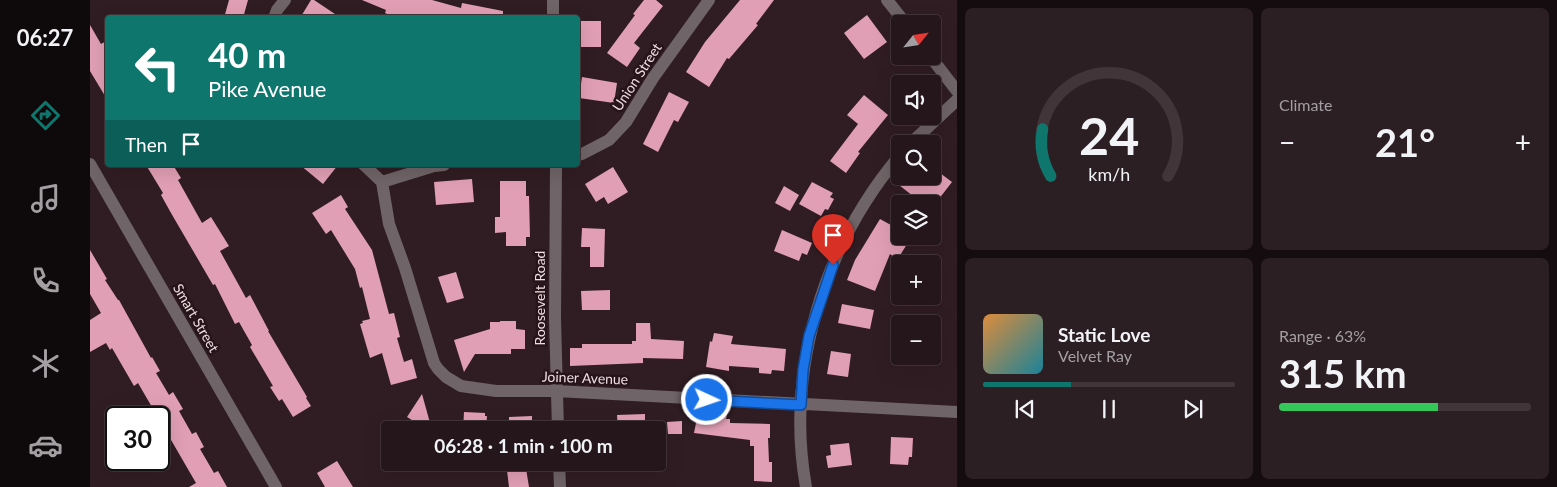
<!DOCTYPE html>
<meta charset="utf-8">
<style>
body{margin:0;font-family:Lato,sans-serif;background:#2c1f23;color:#f1f3f6;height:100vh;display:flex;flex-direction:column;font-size:19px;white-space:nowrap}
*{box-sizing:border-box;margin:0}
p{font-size:16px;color:#a39fa2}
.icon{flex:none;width:28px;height:28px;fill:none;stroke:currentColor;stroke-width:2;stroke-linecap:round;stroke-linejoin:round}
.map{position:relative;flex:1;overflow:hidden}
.side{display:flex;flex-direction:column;gap:8px;padding:8px;background:#140c0e;width:600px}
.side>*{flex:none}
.hud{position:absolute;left:15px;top:15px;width:475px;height:152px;border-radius:5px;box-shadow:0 5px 20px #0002,0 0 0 1px #413539;background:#0f766e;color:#fff;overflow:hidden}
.needle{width:32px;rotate:60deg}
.buttons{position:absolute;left:801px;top:15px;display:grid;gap:10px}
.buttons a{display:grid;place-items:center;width:50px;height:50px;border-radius:5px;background:#24161a;box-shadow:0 5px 20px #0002,0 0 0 1px #413539;font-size:25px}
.speed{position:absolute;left:15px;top:406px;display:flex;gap:10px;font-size:25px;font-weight:700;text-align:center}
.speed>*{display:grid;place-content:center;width:65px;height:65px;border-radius:50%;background:#24161a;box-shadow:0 5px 20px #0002,0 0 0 1px #413539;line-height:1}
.speed .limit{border:2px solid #111;border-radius:8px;background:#fff;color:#111}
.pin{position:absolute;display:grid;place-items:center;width:42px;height:42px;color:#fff;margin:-51px -21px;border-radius:50% 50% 50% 0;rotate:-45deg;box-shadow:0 0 5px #0007}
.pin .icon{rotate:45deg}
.me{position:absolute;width:55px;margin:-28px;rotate:93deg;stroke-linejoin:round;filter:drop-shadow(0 0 4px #0008)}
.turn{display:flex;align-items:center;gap:18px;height:105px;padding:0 20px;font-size:22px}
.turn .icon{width:65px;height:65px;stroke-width:2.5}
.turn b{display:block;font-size:35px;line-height:42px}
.then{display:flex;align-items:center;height:48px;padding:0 20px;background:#0003;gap:10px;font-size:19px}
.big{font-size:38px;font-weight:700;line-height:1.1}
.side .widget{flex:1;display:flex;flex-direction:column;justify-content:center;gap:8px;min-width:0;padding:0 18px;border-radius:8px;background:#2c1f23}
.side .dial{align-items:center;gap:0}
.dial svg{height:130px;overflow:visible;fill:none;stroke:#413539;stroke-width:7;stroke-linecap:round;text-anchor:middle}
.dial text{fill:#f1f3f6;stroke:none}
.song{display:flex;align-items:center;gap:15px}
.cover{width:60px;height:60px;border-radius:8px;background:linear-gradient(135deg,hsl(30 70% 55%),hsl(190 70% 35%))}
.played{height:5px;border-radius:2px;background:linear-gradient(90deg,#0f766e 35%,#413539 35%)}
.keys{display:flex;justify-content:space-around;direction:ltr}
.heat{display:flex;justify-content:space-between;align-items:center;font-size:28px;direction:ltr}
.charge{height:8px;border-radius:4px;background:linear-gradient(90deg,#34c759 63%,#413539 0)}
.side .tiles{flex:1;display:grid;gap:8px;grid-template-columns:repeat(2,1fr)}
.trip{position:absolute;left:291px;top:421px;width:285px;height:50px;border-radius:5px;background:#24161a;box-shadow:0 5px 20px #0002,0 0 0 1px #413539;font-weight:700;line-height:50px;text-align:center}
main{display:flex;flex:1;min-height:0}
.dock{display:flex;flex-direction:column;width:90px;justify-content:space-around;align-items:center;background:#0e090a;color:#a39fa2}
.dock .icon{width:35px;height:35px}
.dock .active{color:#0f766e}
.dock b{font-size:22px;color:#f1f3f6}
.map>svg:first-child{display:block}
.building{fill:#e19fb5}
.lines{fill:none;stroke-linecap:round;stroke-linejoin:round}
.minor{stroke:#6f6467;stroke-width:12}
.route-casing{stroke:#114b97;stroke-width:12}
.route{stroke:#1a73e8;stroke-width:9}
.labels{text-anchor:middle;stroke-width:5;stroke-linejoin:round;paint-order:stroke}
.street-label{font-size:14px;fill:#ecdee2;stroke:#26141a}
</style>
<main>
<nav class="dock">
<b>06:27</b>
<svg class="icon active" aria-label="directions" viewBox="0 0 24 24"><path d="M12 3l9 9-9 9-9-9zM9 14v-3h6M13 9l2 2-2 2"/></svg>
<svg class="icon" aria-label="music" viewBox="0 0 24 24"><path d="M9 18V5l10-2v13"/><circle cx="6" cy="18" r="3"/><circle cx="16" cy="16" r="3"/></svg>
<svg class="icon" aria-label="phone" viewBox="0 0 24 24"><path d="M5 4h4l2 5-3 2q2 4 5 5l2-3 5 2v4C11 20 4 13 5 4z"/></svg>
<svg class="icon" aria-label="climate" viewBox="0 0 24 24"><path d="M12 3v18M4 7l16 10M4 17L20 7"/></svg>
<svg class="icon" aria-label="car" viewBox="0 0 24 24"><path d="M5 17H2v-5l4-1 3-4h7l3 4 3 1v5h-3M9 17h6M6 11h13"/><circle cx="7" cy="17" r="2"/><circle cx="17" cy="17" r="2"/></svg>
</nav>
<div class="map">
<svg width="867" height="487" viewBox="0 0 867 487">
<rect width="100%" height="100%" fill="#301d23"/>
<path class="building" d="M139,0H158L153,18H134Z
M221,0H224L251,18H210Z
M272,0H342L371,8L372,3L413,11V18H306L295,13L296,10Z
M554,0H566L573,6L544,43L550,48L537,67L517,53L545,15L543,14Z
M650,0H684L666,24L668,25L639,59L637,58L619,87L596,72L615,42Z
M777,15L797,42L774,59L754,33Z
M491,21H511V47H491Z
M0,25L11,44L18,40V101L0,71Z
M492,77L527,83L524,103L489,98Z
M579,92L599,102L588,122L584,120L568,152L553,144Z
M774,95L798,115L768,152L770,153L756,173L740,161L768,124L757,115Z
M56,165H83L91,178L88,180L112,223L121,217L139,246L130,251L156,298L160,295L179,331H178L217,397L216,398L221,406L203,417L192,399L189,401L180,387L183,386L160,347L162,345L149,322L145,324L125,284L123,285L81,213L71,195L73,193Z
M210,165H248L233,184Z
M523,167L538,192L518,204L514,197L506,202L495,184Z
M842,167L862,182L845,204H833L809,185L816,176H842Z
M382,179L384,202L346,205L344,182Z
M410,181H436V196H439L440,237H436V246H416V232L405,233V217H410Z
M722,182L743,193L740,197L744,199L738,210L735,209L731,216L709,204Z
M694,186L709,195L700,211L685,203Z
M251,195L258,207L255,209L282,250L299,314L304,313L310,337L307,338L314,362L322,359L327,378L301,385L292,353L280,358L270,324L273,323L272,321L280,319L272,287L270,288L265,269L241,230L236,234L222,213Z
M790,219L810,230V236H822L809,257L806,255L805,258L800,254L785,291L757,280L765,260Z
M492,228L515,229L514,267H500V247H491Z
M692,230L722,243L717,255L712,253L709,261L684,251Z
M0,250L17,279L15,280L28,300H29L61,358L62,357L70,371L66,373L79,395L83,392L93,409L89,411L102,434L106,432L114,447L110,449L124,473L128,471L137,487H99L106,483L48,383L44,386L22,348L20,350L16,343L0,352V320L11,313L0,294Z
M366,272L374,298L357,303L348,277Z
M520,290V310H492L491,291Z
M752,304L784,310L780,329L748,323Z
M410,321H426V329L435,330V349H421V354H385L374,372L364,340L400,329V322H410Z
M546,323H560L561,339L594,341L593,359L553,358V363L480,366V348H492V344H542V341H546Z
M624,333L643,336L641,344L696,349L694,371L682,370L681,374L669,373V368L639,366V371L616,367L620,341L622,342Z
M741,351L761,354L758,377L737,374Z
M332,394L342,430H338L317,417Z
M374,412L395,413V416H397L396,430H373Z
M623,413L637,414L636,419H640V423L680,424V438H678L679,462H682V482L664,481V446H660V440L604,433L607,418L622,417Z
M555,414V430H528L527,415Z
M442,416V430H419V417Z
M592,421V434H578L577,422Z
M801,437L823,438L822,457H819L818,465L800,464Z
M759,443L762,465L738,468L736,456L741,455L740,445Z
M247,461L263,487H235L227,473Z
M416,462H435L439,487H419Z"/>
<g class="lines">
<path class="minor" d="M463,0V18
M797,0L816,24
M184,18L187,10L195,0
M840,56L867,91
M820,144L867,100
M488,155L492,154L519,140L536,122L563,78L619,0
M0,164L186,487
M274,165L292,182L299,224L315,268L344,363L348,369L356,377L371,386L406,391H466L867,412
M466,165L465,319L468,430
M292,182L344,166L354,165
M469,462L470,487
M716,487C695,370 734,245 810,155"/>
</g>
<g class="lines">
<g class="route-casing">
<path id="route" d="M617,400L711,405L713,370L719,336L743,265"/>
</g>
<use href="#route" class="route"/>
</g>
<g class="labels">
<g class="street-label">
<text transform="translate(547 77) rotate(-57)" y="5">Union Street</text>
<text transform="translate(450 298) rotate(-90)" y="5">Roosevelt Road</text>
<text transform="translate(106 318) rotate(60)" y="5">Smart Street</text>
<text transform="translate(495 378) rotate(2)" y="5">Joiner Avenue</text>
</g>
</g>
</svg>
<div class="buttons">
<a><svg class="needle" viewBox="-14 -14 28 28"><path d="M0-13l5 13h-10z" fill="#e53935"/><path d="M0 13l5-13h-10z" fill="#a39fa2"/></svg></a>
<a><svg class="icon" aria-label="sound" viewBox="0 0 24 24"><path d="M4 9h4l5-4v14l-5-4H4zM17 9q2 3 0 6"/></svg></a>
<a><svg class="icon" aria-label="search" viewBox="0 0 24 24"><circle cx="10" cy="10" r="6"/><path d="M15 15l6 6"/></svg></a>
<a><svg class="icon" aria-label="layers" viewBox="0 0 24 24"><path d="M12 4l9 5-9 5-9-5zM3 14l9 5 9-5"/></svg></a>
<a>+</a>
<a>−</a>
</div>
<div class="speed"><div class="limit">30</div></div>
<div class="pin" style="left:743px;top:265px;background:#d93025"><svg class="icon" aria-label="arrive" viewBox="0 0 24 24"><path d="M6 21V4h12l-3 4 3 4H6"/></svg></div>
<svg class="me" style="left:617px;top:400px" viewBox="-20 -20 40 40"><circle r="17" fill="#1a73e8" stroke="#fff" stroke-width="3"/><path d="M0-11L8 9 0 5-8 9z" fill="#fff"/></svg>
<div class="trip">06:28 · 1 min · 100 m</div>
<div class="hud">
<div class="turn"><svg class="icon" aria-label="left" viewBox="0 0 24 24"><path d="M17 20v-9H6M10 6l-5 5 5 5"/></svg><div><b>40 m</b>Pike Avenue</div></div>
<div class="then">Then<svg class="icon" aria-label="arrive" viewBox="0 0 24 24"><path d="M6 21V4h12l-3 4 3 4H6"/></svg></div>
</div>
</div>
<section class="side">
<div class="tiles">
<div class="widget dial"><svg viewBox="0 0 100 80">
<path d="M14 69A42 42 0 1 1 86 69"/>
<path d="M14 69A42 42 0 0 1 9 40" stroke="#0f766e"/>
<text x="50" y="56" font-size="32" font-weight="700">24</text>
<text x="50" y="72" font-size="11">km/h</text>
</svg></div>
<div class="widget"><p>Climate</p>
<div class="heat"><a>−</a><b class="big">21°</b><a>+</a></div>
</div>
<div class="widget">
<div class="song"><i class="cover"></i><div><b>Static Love</b><p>Velvet Ray</p></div></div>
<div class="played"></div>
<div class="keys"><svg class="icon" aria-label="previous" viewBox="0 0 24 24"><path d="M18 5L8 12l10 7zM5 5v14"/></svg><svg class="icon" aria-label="pause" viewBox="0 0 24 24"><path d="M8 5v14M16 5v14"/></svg><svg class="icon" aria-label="next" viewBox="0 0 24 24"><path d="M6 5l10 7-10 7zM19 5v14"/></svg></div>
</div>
<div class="widget"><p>Range · 63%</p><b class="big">315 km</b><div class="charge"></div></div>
</div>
</section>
</main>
